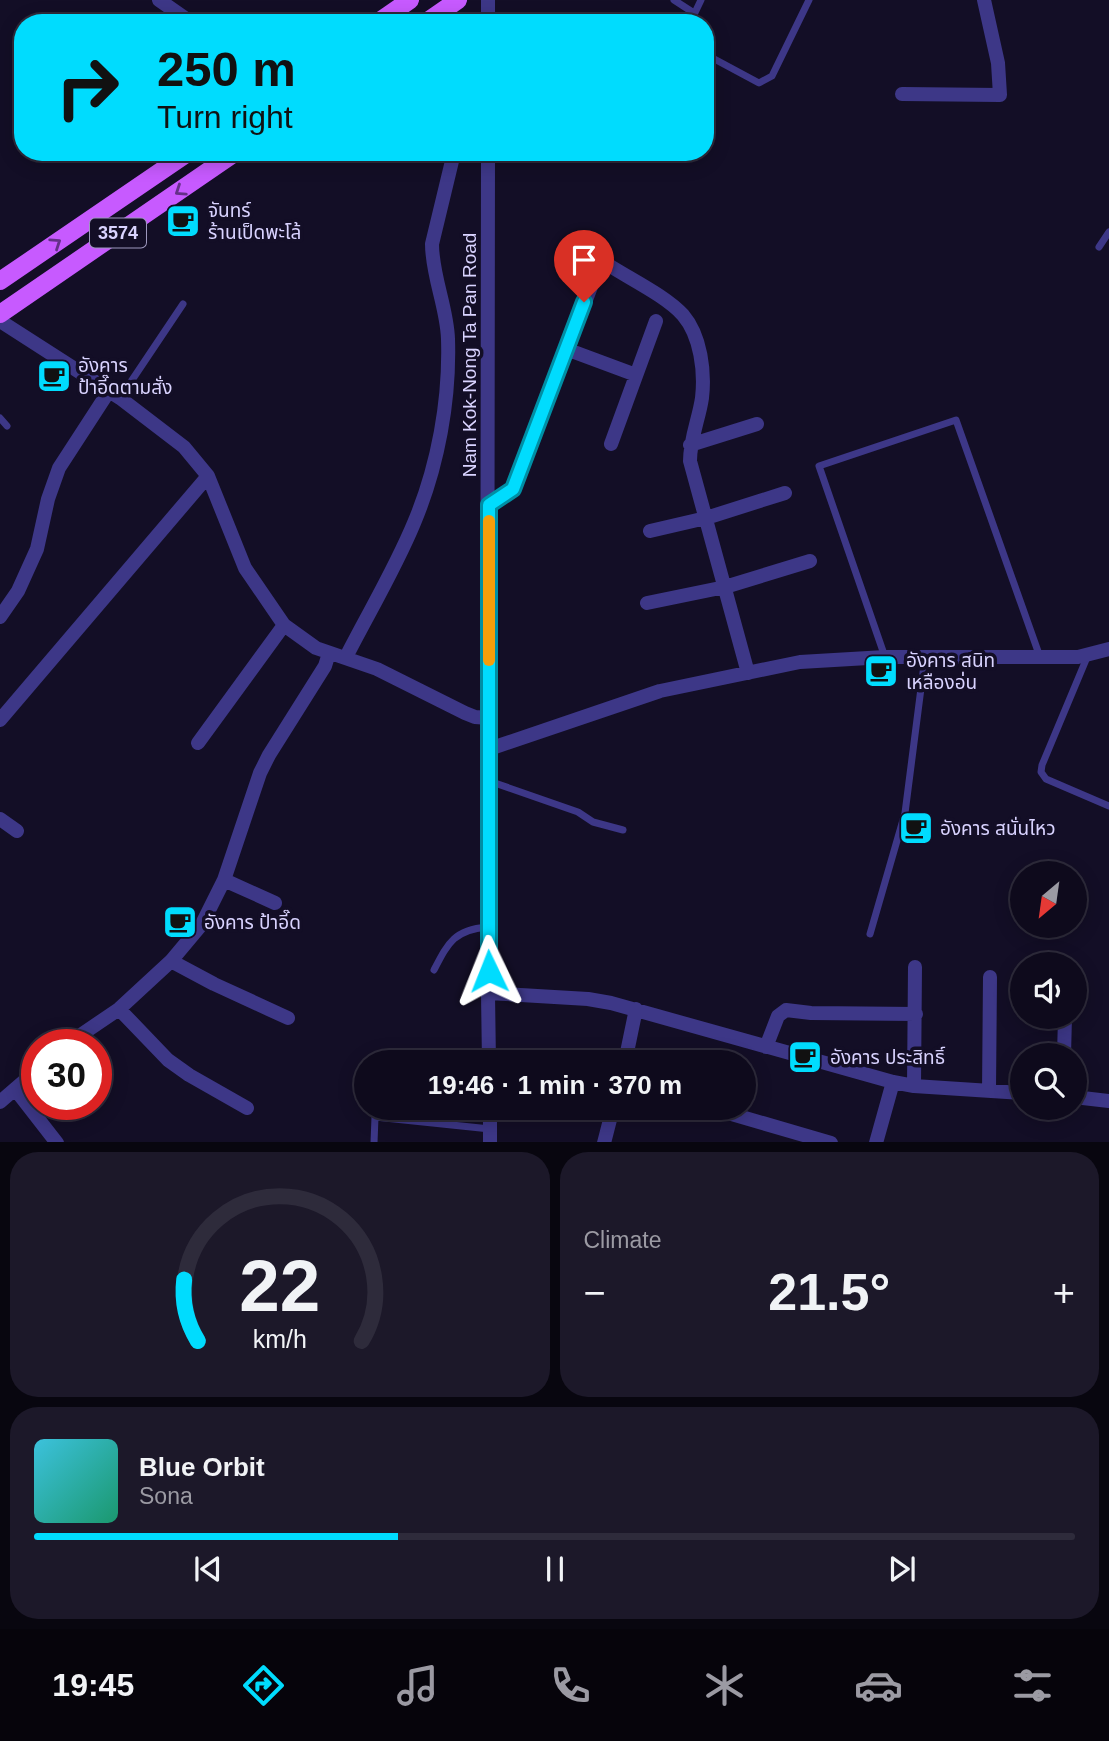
<!DOCTYPE html>
<meta charset="utf-8">
<style>
body{margin:0;font-family:Arial,"Noto Sans Thai",sans-serif;background:#1c1829;color:#f1f3f6;height:100vh;display:flex;flex-direction:column;font-size:26px;white-space:nowrap}
*{box-sizing:border-box;margin:0}
p{font-size:23px;color:#9b9aa3}
.icon{flex:none;width:38px;height:38px;fill:none;stroke:currentColor;stroke-width:2;stroke-linecap:round;stroke-linejoin:round}
.map{position:relative;height:1142px;overflow:hidden}
.sheet{display:flex;flex-direction:column;gap:10px;padding:10px;background:#08060f;flex:1}
.sheet>*{flex:none}
.banner{position:absolute;left:14px;top:14px;width:700px;height:147px;border-radius:28px;box-shadow:0 4px 18px #0003,0 0 0 2px #2e2b3b;background:#00dcfe;color:#111;overflow:hidden}
.needle{width:46px;rotate:209deg}
.fabs{position:absolute;left:1010px;top:861px;display:grid;gap:14px}
.fabs a{display:grid;place-items:center;width:77px;height:77px;border-radius:50%;background:#0e0a1c;box-shadow:0 4px 18px #0003,0 0 0 2px #2e2b3b;font-size:35px}
.speed{position:absolute;left:21px;top:1029px;display:flex;gap:14px;font-size:35px;font-weight:700;text-align:center}
.speed>*{display:grid;place-content:center;width:91px;height:91px;border-radius:50%;background:#0e0a1c;box-shadow:0 4px 18px #0003,0 0 0 2px #2e2b3b;line-height:1}
.speed .limit{border:10px solid #d22;background:#fff;color:#111}
.pin{position:absolute;display:grid;place-items:center;width:60px;height:60px;color:#fff;margin:-72px -30px;border-radius:50% 50% 50% 0;rotate:-45deg;box-shadow:0 0 7px #0007}
.pin .icon{rotate:45deg}
.me{position:absolute;width:77px;margin:-38px;rotate:358deg;stroke-linejoin:round;filter:drop-shadow(0 0 5px #0008)}
.turn{display:flex;align-items:center;gap:24px;height:147px;padding:0 28px;font-size:32px}
.turn .icon{width:91px;height:91px;stroke-width:2.5}
.turn b{display:block;font-size:49px;line-height:60px}
.big{font-size:52px;font-weight:700;line-height:1.1}
.sheet .card{flex:1;display:flex;flex-direction:column;justify-content:center;gap:10px;min-width:0;padding:0 24px;border-radius:28px;background:#1c1829}
.sheet .dial{align-items:center;gap:0}
.dial svg{height:182px;overflow:visible;fill:none;stroke:#2e2b3b;stroke-width:7;stroke-linecap:round;text-anchor:middle}
.dial text{fill:#f1f3f6;stroke:none}
.song{display:flex;align-items:center;gap:21px}
.cover{width:84px;height:84px;border-radius:10px;background:linear-gradient(135deg,hsl(190 70% 55%),hsl(160 70% 35%))}
.played{height:7px;border-radius:4px;background:linear-gradient(90deg,#00dcfe 35%,#2e2b3b 35%)}
.keys{display:flex;justify-content:space-around;direction:ltr}
.heat{display:flex;justify-content:space-between;align-items:center;font-size:38px;direction:ltr}
.sheet .tiles{flex:1;display:grid;gap:10px;grid-template-columns:1fr 1fr}
.card:last-child{grid-column:span 2}
.trip{position:absolute;left:354px;top:1050px;width:402px;height:70px;border-radius:35px;background:#0e0a1c;box-shadow:0 4px 18px #0003,0 0 0 2px #2e2b3b;font-weight:700;line-height:70px;text-align:center}
.tabs{display:flex;height:112px;justify-content:space-around;align-items:center;background:#06040b;color:#9b9aa3}
.tabs .icon{width:49px;height:49px}
.tabs .selected{color:#00dcfe}
.tabs b{font-size:32px;color:#f1f3f6}
.map>svg:first-child{display:block}
.lines{fill:none;stroke-linecap:round;stroke-linejoin:round}
.service{stroke:#3d3787;stroke-width:7}
.minor{stroke:#3d3787;stroke-width:14}
.primary{stroke:#c75aff;stroke-width:18}
.oneway{stroke:#643088}
.route-casing{stroke:#008fa5;stroke-width:18}
.route{stroke:#00dcfe;stroke-width:12}
.slow{stroke:#f59e0b;stroke-width:12}
.labels{text-anchor:middle;stroke-width:7;stroke-linejoin:round;paint-order:stroke}
.shield{fill:#130e26;stroke:#9e98be;stroke-width:2}
.shield-label{font-size:18px;font-weight:bold;fill:#d9d3ff}
.poi-label{font-size:19px;fill:#d9d3ff;stroke:#130e26;text-anchor:start}
.street-label{font-size:19px;fill:#d9d3ff;stroke:#130e26}
</style>
<div class="map">
<svg width="1109" height="1143" viewBox="0 0 1109 1143">
<rect width="100%" height="100%" fill="#130e26"/>
<g class="lines">
<path class="service" d="M674,0L694,13
M690,23L701,0
M705,54L759,83L772,76L809,0
M1099,247L1109,232
M120,398L183,304
M0,418L7,426
M1088,655L1042,765L1041,772L1046,779L1109,806
M885,657L819,466L956,420L1040,657
M489,781L578,812L593,822L623,830
M870,934L905,813L925,657
M434,970C448,943 454,930 487,927
M374,1143L375,1117L490,1129"/>
<path class="minor" d="M159,0L192,23
M488,0V23
M902,94L1000,95L998,63L984,0
M488,152L487,927L489,1062
M607,264C630,279 666,296 683,315C701,336 705,372 702,398C699,419 690,438 690,461L748,673
M0,321L120,398L184,447L208,476L245,568L284,625L316,648L377,669L465,713L475,717L489,718
M566,349L636,375
M611,444L656,321
M690,445L757,424
M489,505L513,489L594,279
M650,531L706,518L785,493
M647,603L725,587L810,561
M0,617L18,591L37,549L48,499L59,468L109,391
M346,657C369,612 395,569 414,523C438,466 450,400 448,339C447,307 432,276 432,244L452,161L456,152
M0,720L208,476
M198,743L284,625
M489,749L660,691L800,662L885,657H1078L1109,649
M0,819L17,831
M224,880L275,903
M171,961L214,984L288,1018
M489,993L588,999L611,1003L893,1082L914,1086L1022,1093
M119,1009L168,1060L189,1075L247,1108
M66,1045L119,1009L171,961L202,924L224,880L260,773L269,755L325,666L329,653
M766,1047L778,1016L786,1010L811,1013L916,1014
M1064,1055L1065,1017
M625,1062L636,1009
M914,1086L915,967
M15,1089L57,1143
M989,1091L990,977
M1074,1097L1109,1101
M0,1102L37,1070
M490,1108V1143
M711,1108L831,1143
M604,1143L613,1108
M876,1143L893,1082"/>
<path class="primary" d="M377,23L410,0
M425,23L458,0
M0,281L189,152
M0,314L236,152"/>
</g>
<defs><path id="oneway-chevron" d="M-2-3.5L2.5 0L-2 3.5" fill="none" stroke-width="1.6" stroke-linecap="round" stroke-linejoin="round" transform="scale(1.75)"/></defs>
<g class="oneway">
<use href="#oneway-chevron" transform="translate(180 191) rotate(146)"/>
<use href="#oneway-chevron" transform="translate(56 243) rotate(-34)"/>
</g>
<g class="lines">
<g class="route-casing">
<path id="route" d="M489,971V505L513,489L584,302"/>
</g>
<use href="#route" class="route"/>
<path class="slow" d="M489,521V660"/>
</g>
<defs>
<g id="cafe-square" transform="scale(1.75)"><rect x="-9" y="-9" width="18" height="18" rx="4" fill="#00dcfe" stroke="#130e26"/><path d="M-5.5-4.5H6V0H3Q3 3.5 0 3.5H-2.5Q-5.5 3.5-5.5 0ZM3-3.2v2h1.7v-2ZM-6 4.5H4V6H-6Z" fill="#111"/></g>
</defs>
<g fill-rule="evenodd">
<use href="#cafe-square" x="183" y="221"/>
<use href="#cafe-square" x="54" y="376"/>
<use href="#cafe-square" x="881" y="671"/>
<use href="#cafe-square" x="916" y="828"/>
<use href="#cafe-square" x="180" y="922"/>
<use href="#cafe-square" x="805" y="1057"/>
</g>
<g class="labels">
<rect class="shield" x="90" y="218.5" width="56" height="29" rx="5"/>
<g class="shield-label">
<text x="118" y="239">3574</text>
</g>
<g class="poi-label">
<text x="208" y="217">จันทร์<tspan x="208" dy="22">ร้านเป็ดพะโล้</tspan></text>
<text x="78" y="372">อังคาร<tspan x="78" dy="22">ป้าอี๊ดตามสั่ง</tspan></text>
<text x="906" y="667">อังคาร สนิท<tspan x="906" dy="22">เหลืองอ่น</tspan></text>
<text x="940" y="835">อังคาร สนั่นไหว</text>
<text x="204" y="929">อังคาร ป้าอี๊ด</text>
<text x="830" y="1064">อังคาร ประสิทธิ์</text>
</g>
<g class="street-label">
<text transform="translate(469 355) rotate(-90)" y="7">Nam Kok-Nong Ta Pan Road</text>
</g>
</g>
</svg>
<div class="fabs">
<a><svg class="needle" viewBox="-14 -14 28 28"><path d="M0-13l5 13h-10z" fill="#e53935"/><path d="M0 13l5-13h-10z" fill="#9b9aa3"/></svg></a>
<a><svg class="icon" aria-label="sound" viewBox="0 0 24 24"><path d="M4 9h4l5-4v14l-5-4H4zM17 9q2 3 0 6"/></svg></a>
<a><svg class="icon" aria-label="search" viewBox="0 0 24 24"><circle cx="10" cy="10" r="6"/><path d="M15 15l6 6"/></svg></a>
</div>
<div class="speed"><div class="limit">30</div></div>
<div class="pin" style="left:584px;top:302px;background:#d93025"><svg class="icon" aria-label="arrive" viewBox="0 0 24 24"><path d="M6 21V4h12l-3 4 3 4H6"/></svg></div>
<svg class="me" style="left:489px;top:971px" viewBox="-20 -20 40 40"><path d="M0-17L14 15 0 8-14 15z" fill="#00dcfe" stroke="#fff" stroke-width="4"/></svg>
<div class="trip">19:46 · 1 min · 370 m</div>
<div class="banner">
<div class="turn"><svg class="icon" aria-label="right" viewBox="0 0 24 24"><path d="M7 20v-9h11M14 6l5 5-5 5"/></svg><div><b>250 m</b>Turn right</div></div>
</div>
</div>
<section class="sheet">
<div class="tiles">
<div class="card dial"><svg viewBox="0 0 100 80">
<path d="M14 69A42 42 0 1 1 86 69"/>
<path d="M14 69A42 42 0 0 1 8 42" stroke="#00dcfe"/>
<text x="50" y="56" font-size="32" font-weight="700">22</text>
<text x="50" y="72" font-size="11">km/h</text>
</svg></div>
<div class="card"><p>Climate</p>
<div class="heat"><a>−</a><b class="big">21.5°</b><a>+</a></div>
</div>
<div class="card">
<div class="song"><i class="cover"></i><div><b>Blue Orbit</b><p>Sona</p></div></div>
<div class="played"></div>
<div class="keys"><svg class="icon" aria-label="previous" viewBox="0 0 24 24"><path d="M18 5L8 12l10 7zM5 5v14"/></svg><svg class="icon" aria-label="pause" viewBox="0 0 24 24"><path d="M8 5v14M16 5v14"/></svg><svg class="icon" aria-label="next" viewBox="0 0 24 24"><path d="M6 5l10 7-10 7zM19 5v14"/></svg></div>
</div>
</div>
</section>
<nav class="tabs">
<b>19:45</b>
<svg class="icon selected" aria-label="directions" viewBox="0 0 24 24"><path d="M12 3l9 9-9 9-9-9zM9 14v-3h6M13 9l2 2-2 2"/></svg>
<svg class="icon" aria-label="music" viewBox="0 0 24 24"><path d="M9 18V5l10-2v13"/><circle cx="6" cy="18" r="3"/><circle cx="16" cy="16" r="3"/></svg>
<svg class="icon" aria-label="phone" viewBox="0 0 24 24"><path d="M5 4h4l2 5-3 2q2 4 5 5l2-3 5 2v4C11 20 4 13 5 4z"/></svg>
<svg class="icon" aria-label="climate" viewBox="0 0 24 24"><path d="M12 3v18M4 7l16 10M4 17L20 7"/></svg>
<svg class="icon" aria-label="car" viewBox="0 0 24 24"><path d="M5 17H2v-5l4-1 3-4h7l3 4 3 1v5h-3M9 17h6M6 11h13"/><circle cx="7" cy="17" r="2"/><circle cx="17" cy="17" r="2"/></svg>
<svg class="icon" aria-label="filters" viewBox="0 0 24 24"><path d="M4 7h16M4 17h16"/><circle cx="9" cy="7" r="2"/><circle cx="15" cy="17" r="2"/></svg>
</nav>
